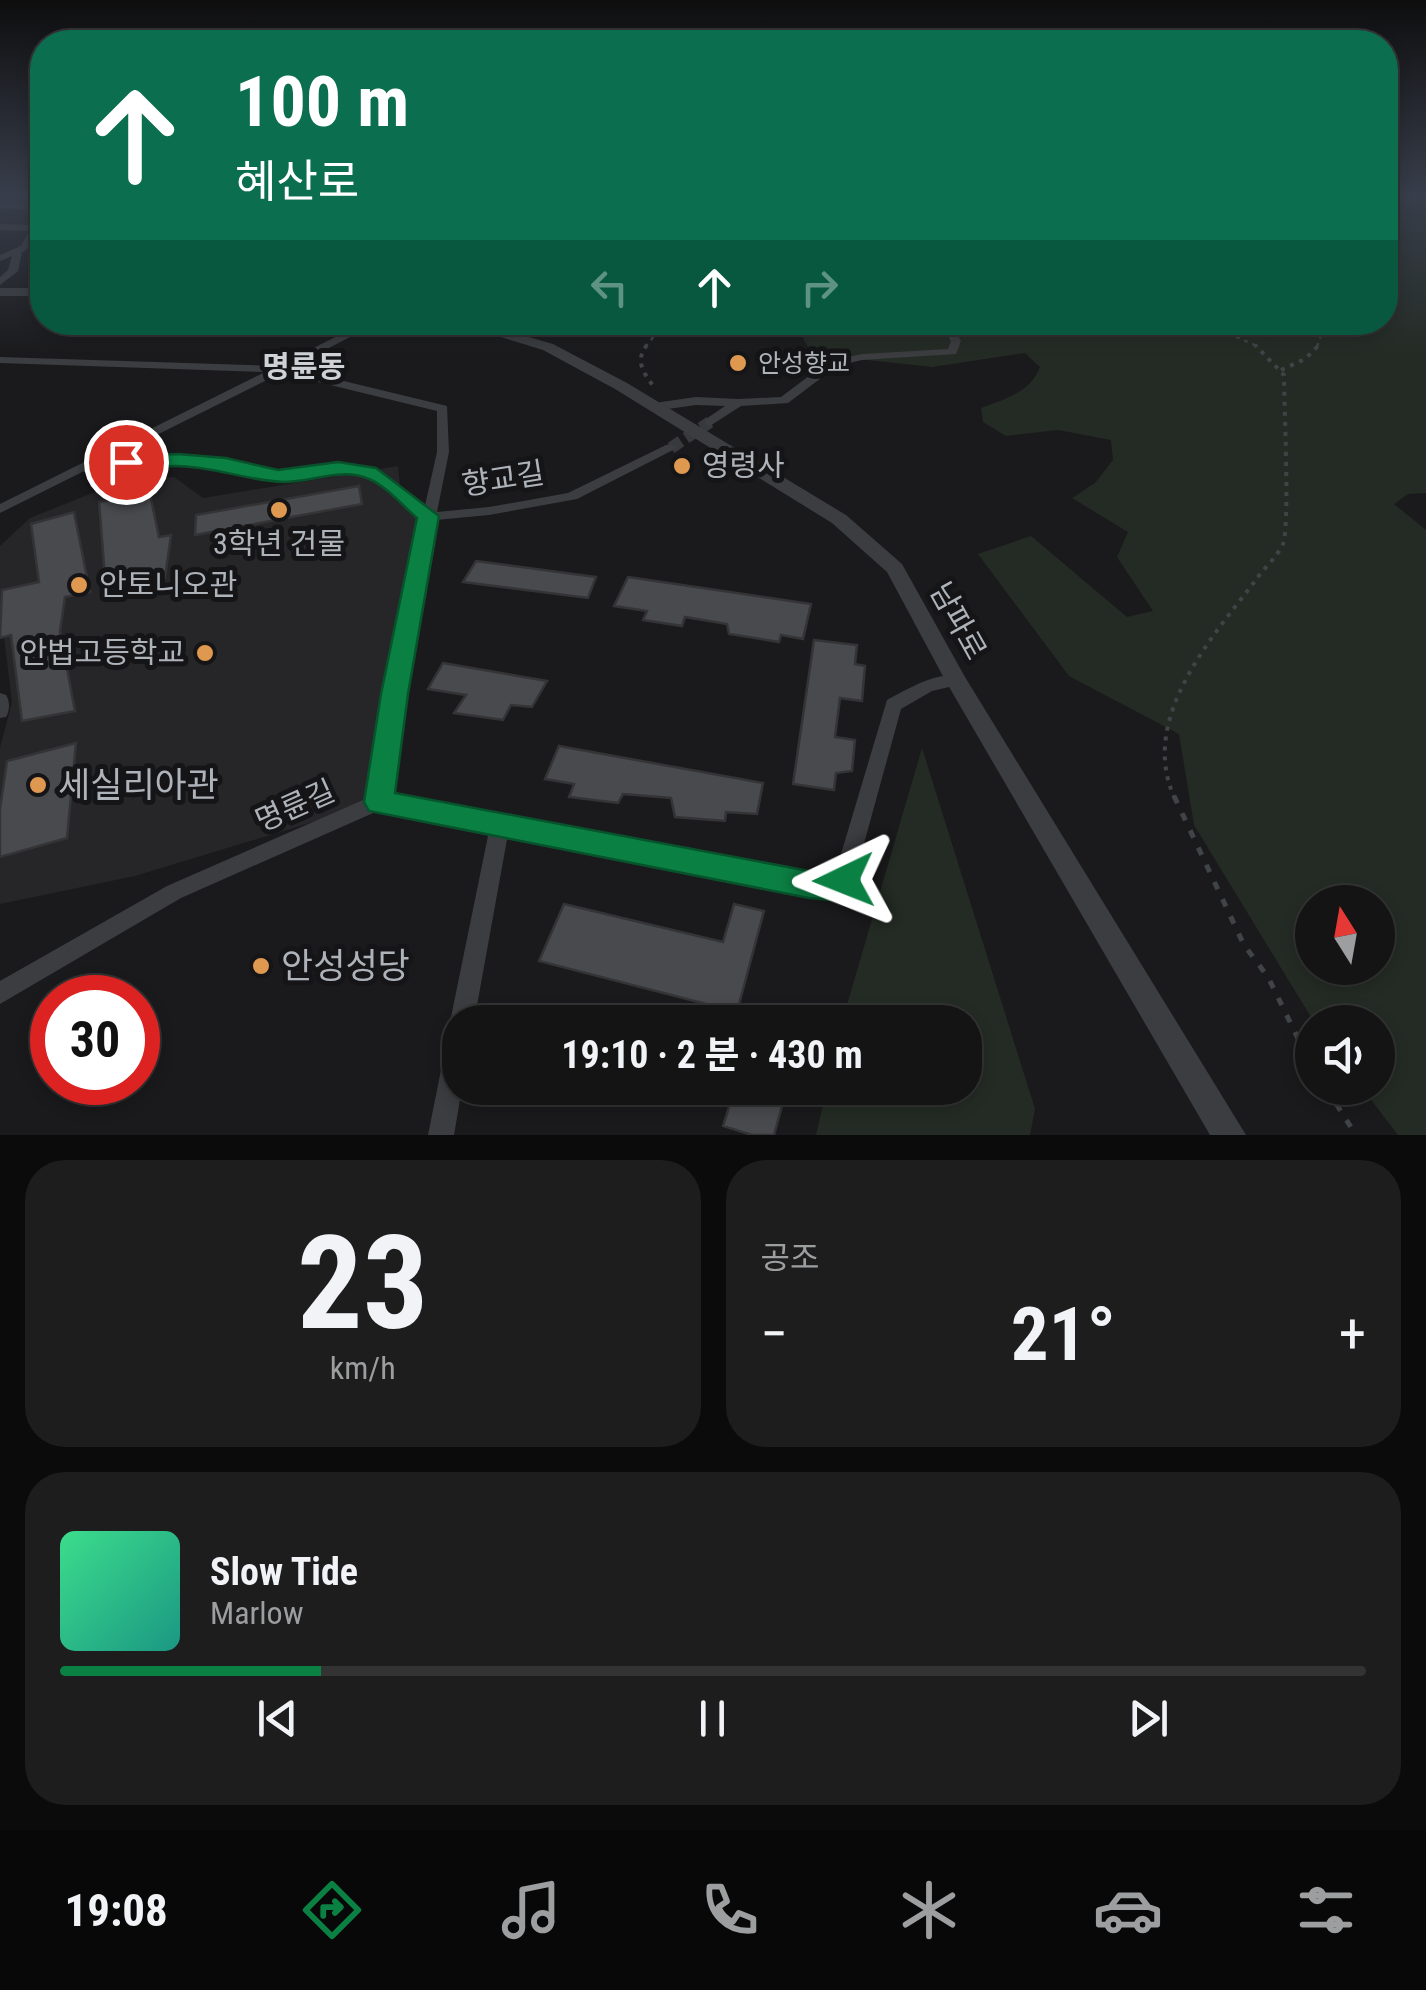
<!DOCTYPE html>
<html lang="ko">
<meta charset="utf-8">
<style>
body{margin:0;font-family:"Roboto Condensed","Noto Sans KR",sans-serif;background:#1d1d1e;color:#f1f3f6;height:100vh;display:flex;flex-direction:column;font-size:38px;white-space:nowrap}
*{box-sizing:border-box;margin:0}
p{font-size:32px;color:#9d9ea0}
.icon{flex:none;width:55px;height:55px;fill:none;stroke:currentColor;stroke-width:2;stroke-linecap:round;stroke-linejoin:round}
.map{position:relative;height:1135px;overflow:hidden}
.side{display:flex;flex-direction:column;gap:25px;padding:25px;background:#0b0b0c;flex:1}
.side>*{flex:none}
.guide{position:absolute;left:30px;top:30px;width:1368px;height:305px;border-radius:40px;box-shadow:0 5px 15px #0003,0 0 0 2px #333334;background:#0b6e4f;color:#fff;overflow:hidden}
.needle{width:65px;rotate:349deg}
.tools{position:absolute;left:1295px;top:885px;display:grid;gap:20px}
.tools a{display:grid;place-items:center;width:100px;height:100px;border-radius:50%;background:#141415;box-shadow:0 5px 15px #0003,0 0 0 2px #333334;font-size:50px}
.speed{position:absolute;left:30px;top:975px;display:flex;gap:20px;font-size:50px;font-weight:700;text-align:center}
.speed>*{display:grid;place-content:center;width:130px;height:130px;border-radius:50%;background:#141415;box-shadow:0 5px 15px #0003,0 0 0 2px #333334;line-height:1}
.speed .limit{border:15px solid #d22;background:#fff;color:#111}
.pin{position:absolute;display:grid;place-items:center;width:85px;height:85px;color:#fff;margin:-42px;border:5px solid #fff;border-radius:50%;box-shadow:0 2px 10px #0007}
.me{position:absolute;width:110px;margin:-55px;rotate:268deg;stroke-linejoin:round;filter:drop-shadow(0 0 8px #0008)}
.turn{display:flex;align-items:center;gap:35px;height:210px;padding:0 40px;font-size:45px}
.turn .icon{width:130px;height:130px;stroke-width:2.5}
.turn b{display:block;font-size:70px;line-height:85px}
.lanes{display:flex;align-items:center;height:95px;padding:0 40px;background:#0003;justify-content:center;gap:50px;direction:ltr}
.lanes .off{opacity:.35}
.big{font-size:75px;font-weight:700;line-height:1.1}
.side .card{flex:1;display:flex;flex-direction:column;justify-content:center;gap:15px;min-width:0;padding:0 35px;border-radius:40px;background:#1d1d1e}
.side .dial{align-items:center;gap:0}
.dial b{font-size:130px;line-height:1}
.song{display:flex;align-items:center;gap:30px}
.cover{width:120px;height:120px;border-radius:15px;background:linear-gradient(135deg,hsl(150 70% 55%),hsl(170 70% 35%))}
.played{height:10px;border-radius:5px;background:linear-gradient(90deg,#0b8043 20%,#333334 20%)}
.keys{display:flex;justify-content:space-around;direction:ltr}
.heat{display:flex;justify-content:space-between;align-items:center;font-size:55px;direction:ltr}
.side .tiles{flex:1;display:grid;gap:25px;grid-template-columns:1fr 1fr}
.card:last-child{grid-column:span 2}
.trip{position:absolute;left:442px;top:1005px;width:540px;height:100px;border-radius:40px;background:#141415;box-shadow:0 5px 15px #0003,0 0 0 2px #333334;font-weight:700;line-height:100px;text-align:center}
.tabs{display:flex;height:160px;justify-content:space-around;align-items:center;background:#080808;color:#9d9ea0}
.tabs .icon{width:70px;height:70px}
.tabs .on{color:#0b8043}
.tabs b{font-size:45px;color:#f1f3f6}
.map>svg:first-child{display:block}
.built{fill:#262628}
.green{fill:#242b24;fill-rule:evenodd}
.building{fill:#494a4e;stroke:#343437;stroke-width:2.5}
.lines{fill:none;stroke-linecap:round;stroke-linejoin:round}
.minor-tunnel{stroke:#38393c;stroke-width:12;stroke-dasharray:12 6;stroke-linecap:butt}
.path-far2{stroke:#414447;stroke-width:2.5;stroke-dasharray:4 5;stroke-linecap:butt}
.path-far1{stroke:#414447;stroke-width:4;stroke-dasharray:4 6;stroke-linecap:butt}
.path{stroke:#414447;stroke-width:5;stroke-dasharray:8 11;stroke-linecap:butt}
.service{stroke:#3b3d40;stroke-width:6}
.minor{fill:#3b3d40;fill-rule:evenodd}
.tertiary{fill:#3b3d40;fill-rule:evenodd}
.route{fill:#0b8043;stroke:#07532c;stroke-width:2.5}
.poi-dot{fill:#df984f;stroke:#151517;stroke-width:4}
.labels{text-anchor:middle;stroke-width:10;stroke-linejoin:round;paint-order:stroke}
.far-poi-label{font-size:25px;fill:#aeb3ba;stroke:#151517;text-anchor:start}
.far-quarter-label{font-size:30px;font-weight:bold;fill:#ced2d6;stroke:#151517}
.poi-label{font-size:30px;fill:#aeb3ba;stroke:#151517;text-anchor:start}
.street-label{font-size:30px;fill:#aeb3ba;stroke:#151517}
.near-poi-label{font-size:35px;fill:#aeb3ba;stroke:#151517;text-anchor:start}
</style>
<div class="map">
<svg width="1426" height="1135" viewBox="0 0 1426 1135">
<rect width="100%" height="100%" fill="#1a1a1c"/>
<path class="built" d="M398,466L400,487L424,517L379,802L135,876L0,904V748L12,702L0,604V546L30,518L125,480L174,477L203,498Z"/>
<path class="green" d="M1385,197H1426V493L1408,494L1394,504L1426,530V1135H1398L1362,1088H1378V1022H1314L1194,825L1179,734L1069,676L978,554L1031,536L1127,617L1153,611L1117,557L1128,532L1072,498L1095,483L1113,460L1111,440L1058,430L1006,436L983,422L981,408C1005,399 1031,392 1040,367L1025,353L932,367L812,354L795,324L763,323L1385,322ZM1312,902H1378V968H1312Z
M922,748L1035,1109L1030,1135H816L827,1088H965V1022H842Z"/>
<path class="building" d="M359,486L362,504L195,535L196,515Z
M150,494L159,537L171,535L165,578L106,589L99,502Z
M74,512L90,592L65,597L60,631L75,711L22,721L11,635L0,638L2,590L39,582L31,524Z
M476,561L596,577L588,598L463,582Z
M628,577L811,604L803,639L781,635L779,642L729,634L727,624L685,617L682,626L643,620L647,611L614,606Z
M814,640L857,645L855,664L865,666L862,701L840,698L835,737L855,740L852,771L836,773L834,790L793,784Z
M443,663L547,681L532,707L511,705L503,720L454,713L466,695L428,689Z
M76,743L67,838L0,857V809L7,761Z
M559,746L763,783L757,814L726,812L725,821L675,817L671,798L623,794L618,803L569,797L574,784L545,779Z
M564,904L723,942L734,904L764,911L737,1012L539,961Z
M735,1088H787L774,1135H752L723,1126Z"/>
<g class="lines">
<path class="minor-tunnel" d="M671,448L710,422"/>
<path class="path-far2" d="M1203,322L1259,347
M645,347L666,322
M1317,347L1325,322"/>
<path class="path-far1" d="M647,345C634,361 644,374 655,388
M1281,370L1305,359L1319,345
M1175,799C1138,720 1210,640 1255,581C1263,569 1277,557 1283,544C1290,527 1284,402 1284,375L1255,345"/>
<path class="path" d="M1174,796L1244,945L1268,977L1312,1067
M1326,1088L1356,1135"/>
<path class="service" d="M85,469L147,460L226,464L278,476H302L338,468L376,474L428,517"/>
<path class="minor" d="M0,202L42,206V211L0,208Z
M42,219C43,228 32,249 22,252L18,271L0,285V277L8,270L12,256L0,261V255L21,246L29,231L0,230V224L33,225Z
M365,322H379L290,368L447,406L449,452L437,512L489,507L568,493L666,445L671,444L677,448L577,499L489,515L436,520L418,609L389,796L829,878L835,874L887,700C910,688 935,672 962,676L965,680L962,684L932,691L901,709L854,880L851,886L831,896L508,834L474,1022H460V1088H462L454,1135H428L448,1035L452,1027L450,1022L489,831L380,810L181,898L0,1004V981L167,886L370,797L402,609L437,452V411L281,373L0,513V504L265,372L0,363V357L278,366Z
M938,322H949L961,341L956,354L862,360L837,366L788,403L741,406L710,426L706,425V419L725,406L696,405L654,411L648,407L654,403L696,397L738,399L781,397L829,361L862,354L948,349L951,341Z
M0,693L6,695C10,701 10,710 6,717L0,718Z"/>
<path class="tertiary" d="M0,288H42V296H0Z
M452,322H477L553,344L627,383L846,515L902,564L965,677L1246,1135H1210L945,680L887,572L832,523L615,389L543,350Z"/>
</g>
<linearGradient id="sky" x2="0" y2="1"><stop stop-color="#0e0e0f"/><stop offset="0.55" stop-color="#383e4b"/><stop offset="1" stop-color="#383e4b" stop-opacity="0"/></linearGradient>
<rect width="1426" height="356" fill="url(#sky)"/>
<path class="route" d="M178,454L226,458L278,470L338,462L376,468L439,516L408,694L395,793L809,871L828,873L844,867L855,870L859,880L855,890L831,900L809,898L369,811L364,802L381,694L417,518C403,506 386,486 369,479C342,467 312,482 284,482C248,481 213,466 176,466C158,466 130,474 116,462L126,456Z"/>
<g class="poi-dot">
<circle cx="738" cy="363" r="10"/>
<circle cx="682" cy="466" r="10"/>
<circle cx="279" cy="510" r="10"/>
<circle cx="79" cy="585" r="10"/>
<circle cx="205" cy="653" r="10"/>
<circle cx="38" cy="785" r="10"/>
<circle cx="261" cy="966" r="10"/>
</g>
<g class="labels">
<g class="far-poi-label">
<text x="758" y="372">안성향교</text>
</g>
<g class="far-quarter-label">
<text x="304" y="377">명륜동</text>
</g>
<g class="poi-label">
<text x="702" y="476">영령사</text>
<text x="279" y="554" text-anchor="middle">3학년 건물</text>
<text x="99" y="595">안토니오관</text>
<text x="185" y="663" text-anchor="end">안법고등학교</text>
</g>
<g class="street-label">
<text transform="translate(503 479) rotate(-9)" y="10">향교길</text>
<text transform="translate(958 621) rotate(61)" y="10">남파로</text>
<text transform="translate(295 806) rotate(-24)" y="10">명륜길</text>
</g>
<g class="near-poi-label">
<text x="58" y="797">세실리아관</text>
<text x="281" y="978">안성성당</text>
</g>
</g>
</svg>
<div class="tools">
<a><svg class="needle" viewBox="-14 -14 28 28"><path d="M0-13l5 13h-10z" fill="#e53935"/><path d="M0 13l5-13h-10z" fill="#9d9ea0"/></svg></a>
<a><svg class="icon" aria-label="sound" viewBox="0 0 24 24"><path d="M4 9h4l5-4v14l-5-4H4zM17 9q2 3 0 6"/></svg></a>
</div>
<div class="speed"><div class="limit">30</div></div>
<div class="pin" style="left:126px;top:462px;background:#d93025"><svg class="icon" aria-label="arrive" viewBox="0 0 24 24"><path d="M6 21V4h12l-3 4 3 4H6"/></svg></div>
<svg class="me" style="left:844px;top:880px" viewBox="-20 -20 40 40"><path d="M0-17L14 15 0 8-14 15z" fill="#0b8043" stroke="#fff" stroke-width="4"/></svg>
<div class="trip">19:10 · 2 분 · 430 m</div>
<div class="guide">
<div class="turn"><svg class="icon" aria-label="ahead" viewBox="0 0 24 24"><path d="M12 20V5M6 11l6-6 6 6"/></svg><div><b>100 m</b>혜산로</div></div>
<div class="lanes"><svg class="icon off" aria-label="left" viewBox="0 0 24 24"><path d="M17 20v-9H6M10 6l-5 5 5 5"/></svg><svg class="icon" aria-label="ahead" viewBox="0 0 24 24"><path d="M12 20V5M6 11l6-6 6 6"/></svg><svg class="icon off" aria-label="right" viewBox="0 0 24 24"><path d="M7 20v-9h11M14 6l5 5-5 5"/></svg></div>
</div>
</div>
<section class="side">
<div class="tiles">
<div class="card dial"><b>23</b><p>km/h</p></div>
<div class="card"><p>공조</p>
<div class="heat"><a>−</a><b class="big">21°</b><a>+</a></div>
</div>
<div class="card">
<div class="song"><i class="cover"></i><div><b>Slow Tide</b><p>Marlow</p></div></div>
<div class="played"></div>
<div class="keys"><svg class="icon" aria-label="previous" viewBox="0 0 24 24"><path d="M18 5L8 12l10 7zM5 5v14"/></svg><svg class="icon" aria-label="pause" viewBox="0 0 24 24"><path d="M8 5v14M16 5v14"/></svg><svg class="icon" aria-label="next" viewBox="0 0 24 24"><path d="M6 5l10 7-10 7zM19 5v14"/></svg></div>
</div>
</div>
</section>
<nav class="tabs">
<b>19:08</b>
<svg class="icon on" aria-label="directions" viewBox="0 0 24 24"><path d="M12 3l9 9-9 9-9-9zM9 14v-3h6M13 9l2 2-2 2"/></svg>
<svg class="icon" aria-label="music" viewBox="0 0 24 24"><path d="M9 18V5l10-2v13"/><circle cx="6" cy="18" r="3"/><circle cx="16" cy="16" r="3"/></svg>
<svg class="icon" aria-label="phone" viewBox="0 0 24 24"><path d="M5 4h4l2 5-3 2q2 4 5 5l2-3 5 2v4C11 20 4 13 5 4z"/></svg>
<svg class="icon" aria-label="climate" viewBox="0 0 24 24"><path d="M12 3v18M4 7l16 10M4 17L20 7"/></svg>
<svg class="icon" aria-label="car" viewBox="0 0 24 24"><path d="M5 17H2v-5l4-1 3-4h7l3 4 3 1v5h-3M9 17h6M6 11h13"/><circle cx="7" cy="17" r="2"/><circle cx="17" cy="17" r="2"/></svg>
<svg class="icon" aria-label="filters" viewBox="0 0 24 24"><path d="M4 7h16M4 17h16"/><circle cx="9" cy="7" r="2"/><circle cx="15" cy="17" r="2"/></svg>
</nav>
